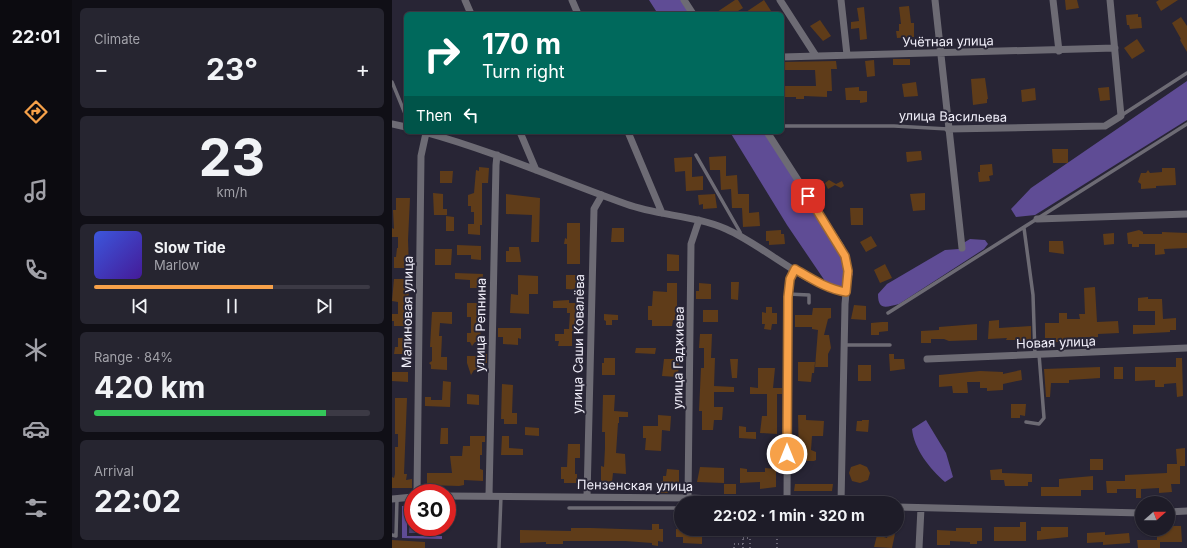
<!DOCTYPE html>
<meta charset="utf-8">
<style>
body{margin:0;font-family:Inter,sans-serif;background:#262530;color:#f1f3f6;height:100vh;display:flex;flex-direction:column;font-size:15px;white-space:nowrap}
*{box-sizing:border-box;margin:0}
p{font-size:13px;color:#a1a1a8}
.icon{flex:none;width:22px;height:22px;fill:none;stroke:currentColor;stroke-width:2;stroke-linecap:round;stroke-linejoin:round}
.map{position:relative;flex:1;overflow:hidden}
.drawer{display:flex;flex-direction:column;gap:8px;padding:8px;background:#100f16;width:320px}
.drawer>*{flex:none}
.guide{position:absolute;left:12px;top:12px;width:380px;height:122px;border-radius:6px;box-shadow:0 1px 3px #0004,0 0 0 1px #3c3a45;background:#00695c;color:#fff;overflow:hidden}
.needle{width:26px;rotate:69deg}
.tools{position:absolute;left:743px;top:496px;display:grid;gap:8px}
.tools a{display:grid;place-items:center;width:40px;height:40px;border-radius:50%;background:#1e1c28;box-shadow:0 1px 3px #0004,0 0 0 1px #3c3a45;font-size:20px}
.speed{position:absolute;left:12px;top:484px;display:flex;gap:8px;font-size:20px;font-weight:700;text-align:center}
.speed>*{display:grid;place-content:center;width:52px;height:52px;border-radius:50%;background:#1e1c28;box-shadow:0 1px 3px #0004,0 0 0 1px #3c3a45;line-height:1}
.speed .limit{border:6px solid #d22;background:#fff;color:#111}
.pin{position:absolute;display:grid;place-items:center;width:34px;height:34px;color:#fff;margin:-17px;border-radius:8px;box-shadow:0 2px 6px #0006}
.me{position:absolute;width:44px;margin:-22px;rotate:0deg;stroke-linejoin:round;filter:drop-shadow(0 0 3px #0008)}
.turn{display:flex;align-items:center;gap:14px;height:84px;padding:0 12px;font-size:18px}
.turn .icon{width:52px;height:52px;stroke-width:2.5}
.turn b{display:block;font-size:28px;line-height:34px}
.then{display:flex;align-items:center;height:38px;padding:0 12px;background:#0003;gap:8px;font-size:15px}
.big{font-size:30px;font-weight:700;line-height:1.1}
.drawer .widget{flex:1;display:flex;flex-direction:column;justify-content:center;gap:6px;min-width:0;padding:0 14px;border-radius:6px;background:#262530}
.drawer .dial{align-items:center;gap:0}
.dial b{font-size:52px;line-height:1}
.song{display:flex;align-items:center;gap:12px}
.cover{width:48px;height:48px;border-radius:6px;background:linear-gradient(135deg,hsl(230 70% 55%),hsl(260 70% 35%))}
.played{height:4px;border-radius:2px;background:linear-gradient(90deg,#f7a149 65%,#3c3a45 65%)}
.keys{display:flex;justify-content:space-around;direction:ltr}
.heat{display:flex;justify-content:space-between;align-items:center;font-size:22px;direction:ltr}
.charge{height:6px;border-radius:3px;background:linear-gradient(90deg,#34c759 84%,#3c3a45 0)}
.trip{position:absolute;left:282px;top:496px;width:230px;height:40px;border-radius:20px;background:#1e1c28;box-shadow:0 1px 3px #0004,0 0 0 1px #3c3a45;font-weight:700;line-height:40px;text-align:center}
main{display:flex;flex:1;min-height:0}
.menu{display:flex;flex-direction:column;width:72px;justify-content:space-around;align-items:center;background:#0c0b10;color:#a1a1a8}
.menu .icon{width:28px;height:28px}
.menu .selected{color:#f7a149}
.menu b{font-size:18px;color:#f1f3f6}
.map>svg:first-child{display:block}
.green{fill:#4b406f}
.forest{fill:#5f4c95}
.building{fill:#5f3c19}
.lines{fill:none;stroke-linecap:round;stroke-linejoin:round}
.path{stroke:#827f8d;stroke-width:1.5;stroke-dasharray:1 3;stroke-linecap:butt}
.lane{stroke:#6d6b74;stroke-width:3.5}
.street{stroke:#6d6b74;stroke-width:7}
.route-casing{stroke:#a1692f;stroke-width:10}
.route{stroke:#f7a149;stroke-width:7}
.labels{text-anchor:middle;stroke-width:4;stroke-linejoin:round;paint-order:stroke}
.street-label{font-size:13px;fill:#f0eef9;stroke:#282535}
</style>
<main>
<nav class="menu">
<b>22:01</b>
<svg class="icon selected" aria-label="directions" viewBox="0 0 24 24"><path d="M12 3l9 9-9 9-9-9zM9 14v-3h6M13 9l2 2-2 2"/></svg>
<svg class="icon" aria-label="music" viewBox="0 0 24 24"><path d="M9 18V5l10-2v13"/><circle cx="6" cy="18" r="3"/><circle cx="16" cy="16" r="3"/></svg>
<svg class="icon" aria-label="phone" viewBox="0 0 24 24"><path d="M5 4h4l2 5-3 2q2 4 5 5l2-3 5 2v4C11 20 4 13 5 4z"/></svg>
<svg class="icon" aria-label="climate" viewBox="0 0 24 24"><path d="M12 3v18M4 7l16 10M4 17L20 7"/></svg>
<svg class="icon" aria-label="car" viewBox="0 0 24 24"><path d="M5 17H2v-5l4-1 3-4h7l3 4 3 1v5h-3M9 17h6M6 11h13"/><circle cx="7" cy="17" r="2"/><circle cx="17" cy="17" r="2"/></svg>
<svg class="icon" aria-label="filters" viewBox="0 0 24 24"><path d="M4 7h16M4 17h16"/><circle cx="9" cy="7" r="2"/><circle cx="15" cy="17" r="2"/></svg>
</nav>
<section class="drawer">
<div class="widget"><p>Climate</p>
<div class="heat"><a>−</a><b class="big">23°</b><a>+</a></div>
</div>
<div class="widget dial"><b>23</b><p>km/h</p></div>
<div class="widget">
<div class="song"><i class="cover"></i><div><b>Slow Tide</b><p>Marlow</p></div></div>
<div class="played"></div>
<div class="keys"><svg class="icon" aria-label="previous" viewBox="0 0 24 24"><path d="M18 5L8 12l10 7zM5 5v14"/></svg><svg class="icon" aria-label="pause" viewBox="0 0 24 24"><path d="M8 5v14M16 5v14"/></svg><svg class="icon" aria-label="next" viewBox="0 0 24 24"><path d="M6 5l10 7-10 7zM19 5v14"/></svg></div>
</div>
<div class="widget"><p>Range · 84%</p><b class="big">420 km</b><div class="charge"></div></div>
<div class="widget"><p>Arrival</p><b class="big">22:02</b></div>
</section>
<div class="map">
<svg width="795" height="548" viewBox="0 0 795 548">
<rect width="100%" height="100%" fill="#282535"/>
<path class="green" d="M18,513H21V527H46V533H17Z"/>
<path class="forest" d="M257,0H290L299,14H266Z
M795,81V120L643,215L624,217L619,209L639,188Z
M338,132H373L461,274L455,287H444L435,284L395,225Z
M578,239L593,240L596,244L592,249L507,304C494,307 486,311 486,294L495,284L553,250L567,249L573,242Z
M534,420L554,453L561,477L553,482C538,469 522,449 520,429Z
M10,506H21V511H15V536H50V539L10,538Z"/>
<path class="building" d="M343,0H346L351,8L341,14H322Z
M372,0L381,14H351Z
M673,0H685L687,8L674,10Z
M767,0H786L769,11L764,2Z
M517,6L519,23H522V37L505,38L504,31H507V24H509L507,7Z
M472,7L475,39L468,40L467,28L459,29V22L467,21L465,8Z
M746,14V17H749L750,28L738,29L737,25H735L734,15Z
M789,17L795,26V52L788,40L789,39L780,23Z
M428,20L439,36L431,41L418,26Z
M745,39L753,51L740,59L732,48Z
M501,59H518V65H501Z
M482,60L483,76L475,77L473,61Z
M444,61L445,69H439L440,91H435V97L412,96V99H404V97H390V86H424L423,70H390V62Z
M593,78L596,99H595V103L581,105L579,79Z
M524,82L526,96L512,97L510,84Z
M467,87V91H475V102L468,103V100H454L453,88Z
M717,87L718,100L708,101L706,88Z
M643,88L644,100L630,102L629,90Z
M660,149H676V163H661Z
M529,151L530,160L515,162L514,152Z
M334,156V176L345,175L346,194H357V213L367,212L368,226L351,227L350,208H340L339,189L329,190L328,170H318L317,157Z
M300,157V177L311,176V190L294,191L293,171L283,172L282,158Z
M600,164L601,175L597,176L598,181L587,182L586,172H588V165Z
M87,167L97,168L96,183H90V225H88V235L76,234V224H82V212H79V206H76V195L82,193L84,170L87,171Z
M770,168H783L784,185L764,186V188L749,189V184L746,182L749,173H754L756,170L758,173L770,172Z
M48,171H61L60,183H48Z
M437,180L444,184L450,181L452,186L449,188L443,185L436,189L433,183Z
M41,193L51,194V209H55V215H42Z
M533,193V210L521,211L518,194Z
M114,194L148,198L147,242H139L140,215L114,214Z
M323,194L325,208L311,209V204L307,205L306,195Z
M4,198H18L16,240L17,268H2V257H4L5,248H6V237H0V228L2,229L1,210H4Z
M458,208H471V225H459Z
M54,216L62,217V231H54Z
M175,223H188V264H175V244H172L173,238L175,239Z
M220,228H232V242H219Z
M389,230V234H392L393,244L377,245V241H374V231Z
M747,230L751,232V234H770V232L795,233V248L772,249L773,254L763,255V244H747V247H740V244H736L735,233Z
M722,233V244L712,245L711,234Z
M479,236L485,246L474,252L468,242Z
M657,241H671L672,254L657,252Z
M65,245L89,246V260L79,259V255H65Z
M117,247H127L129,262H114V251H117Z
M43,249H60L59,265H43Z
M275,254L287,255V271H275Z
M493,264L500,278L488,283L482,270Z
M63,273L91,274L90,288H78V280L63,279Z
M126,275L146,276V294H137V314L118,313L119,294L126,295Z
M174,275H189V290L174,289Z
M2,279H18L16,303H21V312H15V326H2V321H0V314H6V302L0,301Z
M339,282H347L346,300L339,299Z
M275,283H285V320H281L280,326H260V320H256V306H260L261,291L275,292Z
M307,283L319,284V299H304V291H307Z
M703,287L705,322L726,321L727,333L706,334V337L677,338L678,342H664V338H653V323H667V313H675V319H688L687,314H693L692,288Z
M756,297V299H770L771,319L784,318V330H778V332L741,334V325H763V311H746V298Z
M177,300V303H192V322L184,321V335L180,334V346H166L167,341H163V334H172V329H177L178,313H175V308H161V301Z
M75,303H90L88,342H83L80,346L78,342H75V333H79V317H75Z
M462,305L474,306V320L459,319Z
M374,307H380V313H385V324H380L379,330L372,329L373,324H370V312L374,313Z
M421,308H439V318L436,319L432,335H437L439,348L436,354V367H423L426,330L420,329V327H403V315H420Z
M311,310H326V322H311Z
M40,312H60V324L48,323L47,336H50L49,357H55V370L39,369V365L37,363L40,361V347H38Z
M212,314L226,315V320H220V325H214V321L212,320Z
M607,320V328L639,326V343L627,344V340H614L615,338L596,339L597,321Z
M490,322H496V331L487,332V335H479V323Z
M585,324V340L557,341L552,339H539V343H529V331L547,330V327Z
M106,328H129V339L126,338V345L111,344V337H106Z
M308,334H320L319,358H323L322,386L342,387V392H322V407H331L330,420H322L321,430H310V411H307L309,368H312V348H307Z
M6,338H16V354H2L3,347H6Z
M244,348H264L263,354L243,353Z
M89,354H95V363L88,362L87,371L82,370L79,375L75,363V356H89Z
M497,354H502V359H512L513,369L498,371Z
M212,358H223V375H210V363H212Z
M784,358H790L791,396L785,397L784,383L772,384V387H763V380L743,381V367H784Z
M272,359H287L286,377L270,376Z
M338,359H346L345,378H340Z
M406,362H423L422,373H420L419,382L406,381Z
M466,365H479V381H466Z
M708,367V378L677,380V383H659L658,397H654L652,369Z
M722,367H731V379H722Z
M366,368H383L381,388H390V394H385V434L368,433L370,416H375V394H358V387L366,388Z
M629,370L630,380L611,384V390L595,391V388H588V382H575L576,393H561L560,386L547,387V375L588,371L611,372V374Z
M0,372H16V382L0,381Z
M51,381L59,382L58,407L33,406V397H39V400H50Z
M110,384L121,385L120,413H125V424H112V419H109Z
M75,394L87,395V405L75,404Z
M211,395H223L222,411L236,412V417H227V423H226L224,453L233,454L234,474L221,473L220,482L209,481V466L212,467L213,448V432H210Z
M3,398H15L12,474H15L14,480L20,479V488H0V477L2,478L3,474V447H6V434H3Z
M619,404H634L633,416L628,415V418H619Z
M266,415L279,416L278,431L270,430L269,451L253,450L254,438H251V426H266Z
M406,415H414V420L432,421L431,436H420L419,450L424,452V460L422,461H408V458H407Z
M470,420H477L476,432L464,431L465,421H470Z
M347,426L354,427V432H364V439L347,438Z
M133,427L147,428V436L133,435Z
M49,428H56V444H48Z
M78,436H93V442H90V455H88V469L91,470V481L72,480V485L67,486L35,485V473H60L58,456H70L71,446H78Z
M110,436H117V448L131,449V455H109Z
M176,444H188V458H183V474H185V483H172V479H169V467H175Z
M793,448V466H788V484H779L780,492L767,493V488L749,489V498H744V489H725V493H715L714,481H733V475L775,473V464H785L784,449Z
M698,459H711V470H698Z
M468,464L475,467L478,473L476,480L468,483L460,481L457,473L459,467Z
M308,467L332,468V483L305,482Z
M348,468L355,469V472H373V468L384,469V487L368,489V482L348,483Z
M275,469L287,470V488H277L276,493H269V481H271V476H274Z
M610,469V473L640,474V482H636V486H613L612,480H599L598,470Z
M701,476V490H689V496H649V487H667V479Z
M332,484H344V494H332Z
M403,484H441L440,491H402Z
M628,522H634V541H602V527H628Z
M260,524H267V529H271V542L266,541V546L260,545V543L233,541H171V544H154V542L128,543V530L179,531V528H199L260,530Z
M776,526H789L790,542H768V548H746L745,540H765V532H776Z
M649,527H676V537L645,540V531H649Z
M564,528H590V541H585V544H578V542L558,541V545H545V530L564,531Z
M284,529H310V544L291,543V537H284Z
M497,529H504L500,548L482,547L485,535L495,538Z
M713,532V535L737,533L738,543L711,545V542L695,543V533Z
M0,540L33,542V548H0Z"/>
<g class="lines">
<path class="path" d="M351,538H358
M342,548V544H351
M351,548V537L354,529
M358,548V530H385
M385,548V529"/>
<path class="lane" d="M0,82L14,116
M730,115L795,73
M390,126H502L556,129
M304,155L348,232L349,236
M632,228L641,295L643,355
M396,294L417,295V303
M496,313L795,124
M453,345H498
M634,422L647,424L652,418L647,354
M177,508H289
M0,535L4,536L5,499
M107,548L109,496"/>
<path class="street" d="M73,0L79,14
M180,0L186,14
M292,0L301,14
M388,0L424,56
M449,0L455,55
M543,0L570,248
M661,0L667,51
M390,57L723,48
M0,124L14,127
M556,129L713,126L729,116L718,0
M32,132C101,151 167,180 234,204C267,216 302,215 334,229C373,246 413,286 454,292
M128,132L144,170
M236,132L270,213
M375,132L449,247L456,271L453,304L449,503
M645,219L795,214
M535,359L795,348
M25,493L29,156L34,133
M55,496L296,498L431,503
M97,496L104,165L105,155
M195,497L202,209L210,195
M296,498L299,244L307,220
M0,499L21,497
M395,501L396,297L398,279L403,269
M505,507L750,513
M776,512L795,511
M527,548L529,508"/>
</g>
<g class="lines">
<g class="route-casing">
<path id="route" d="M395,454L396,297L398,279L403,269C420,279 435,289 454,292L456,271L453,256L416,196"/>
</g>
<use href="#route" class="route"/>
</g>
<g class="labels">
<g class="street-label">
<text transform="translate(556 41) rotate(-1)" y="5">Учётная улица</text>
<text transform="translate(561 116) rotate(1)" y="5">улица Васильева</text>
<text transform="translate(15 312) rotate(-89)" y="5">Малиновая улица</text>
<text transform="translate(88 325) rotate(-89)" y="5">улица Репнина</text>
<text transform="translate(664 342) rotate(-2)" y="5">Новая улица</text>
<text transform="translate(186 344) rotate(-89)" y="5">улица Саши Ковалёва</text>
<text transform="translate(286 358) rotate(-89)" y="5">улица Гаджиева</text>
<text transform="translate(243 485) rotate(1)" y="5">Пензенская улица</text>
</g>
</g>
</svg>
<div class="tools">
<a><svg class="needle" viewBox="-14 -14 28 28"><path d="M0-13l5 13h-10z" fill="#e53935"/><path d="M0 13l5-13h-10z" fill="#a1a1a8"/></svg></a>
</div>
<div class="speed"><div class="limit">30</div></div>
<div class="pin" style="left:416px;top:196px;background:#d93025"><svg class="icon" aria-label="arrive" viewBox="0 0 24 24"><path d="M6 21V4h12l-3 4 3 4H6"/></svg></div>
<svg class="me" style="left:395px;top:454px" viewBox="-20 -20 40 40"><circle r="17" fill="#f7a149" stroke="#fff" stroke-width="3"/><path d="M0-11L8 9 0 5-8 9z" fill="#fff"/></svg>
<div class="trip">22:02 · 1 min · 320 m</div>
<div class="guide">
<div class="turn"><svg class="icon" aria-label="right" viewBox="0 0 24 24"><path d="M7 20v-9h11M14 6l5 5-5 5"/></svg><div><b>170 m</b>Turn right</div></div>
<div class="then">Then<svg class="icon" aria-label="left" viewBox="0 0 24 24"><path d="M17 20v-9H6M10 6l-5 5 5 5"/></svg></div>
</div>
</div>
</main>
